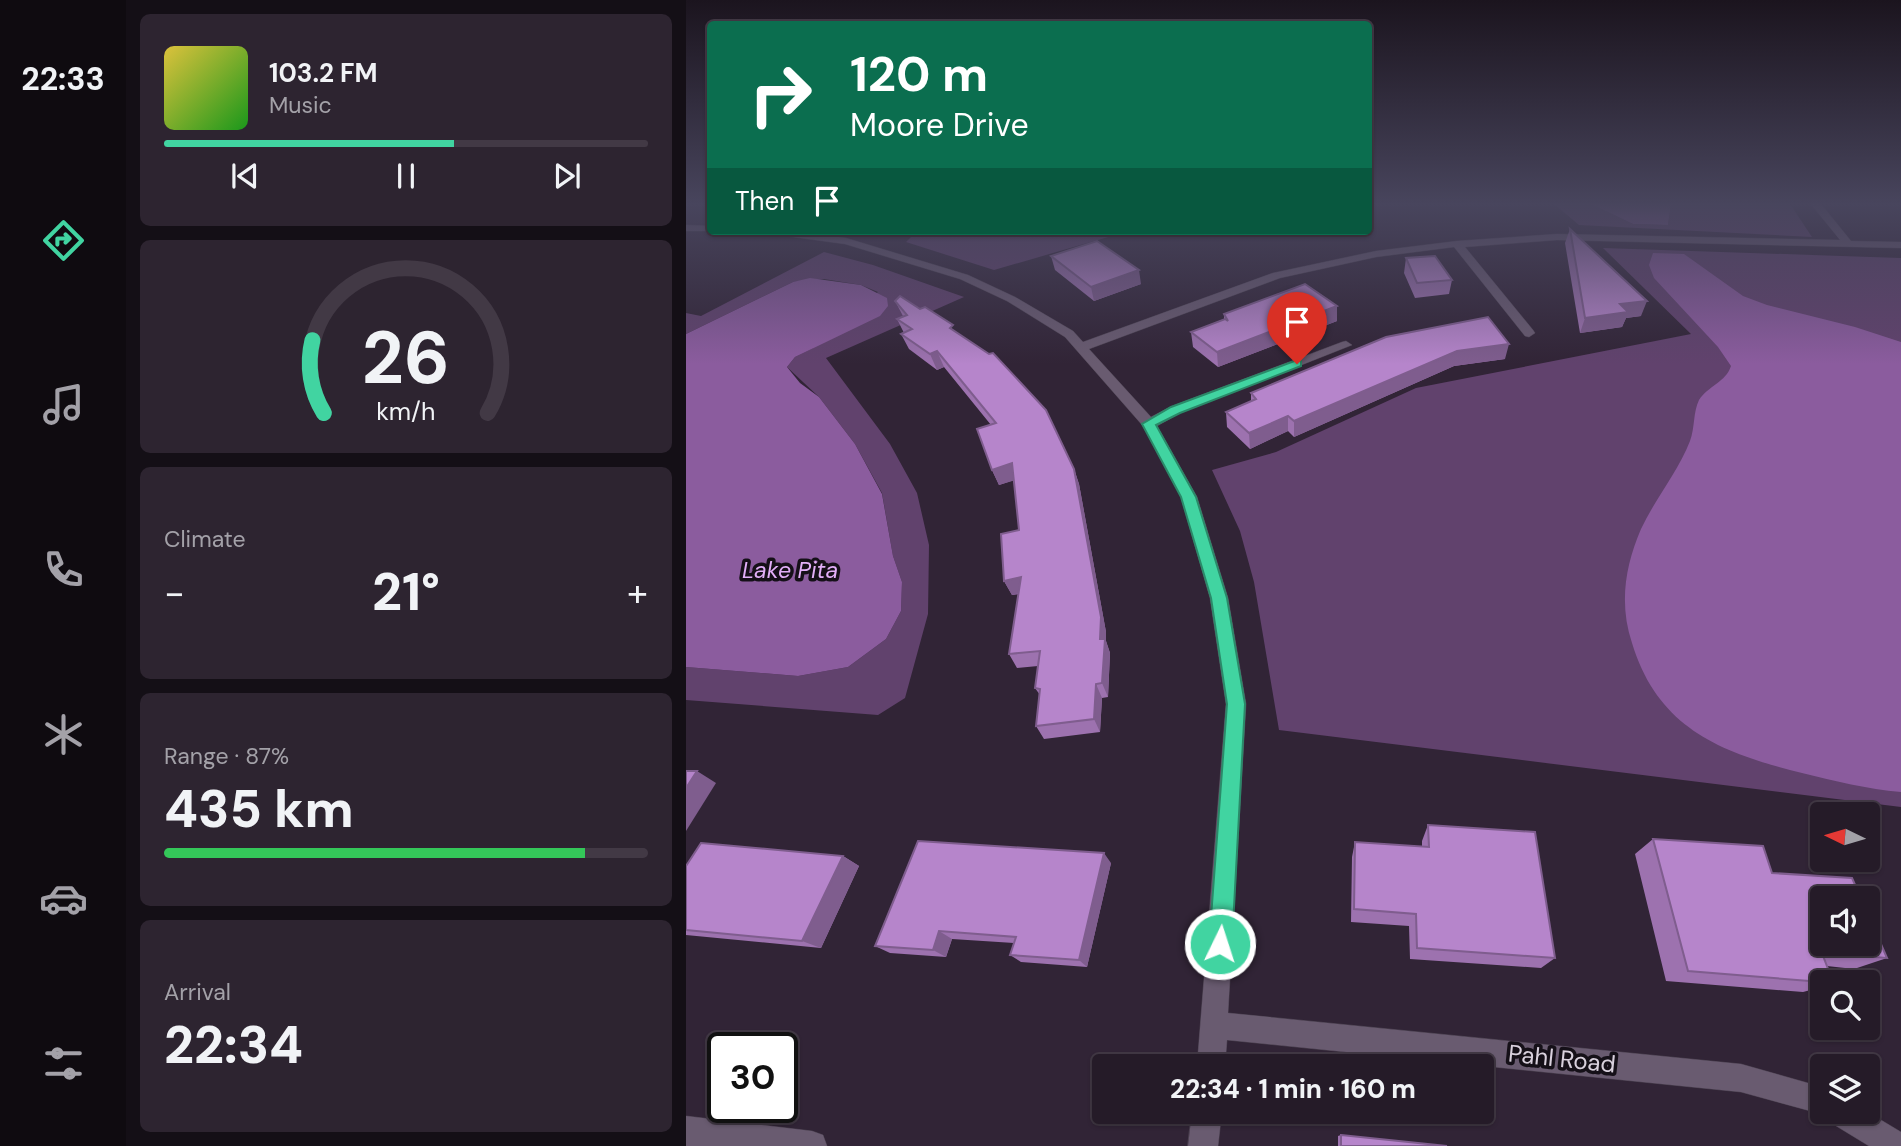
<!DOCTYPE html>
<meta charset="utf-8">
<style>
body{margin:0;font-family:"DM Sans",sans-serif;background:#2d2430;color:#f1f3f6;height:100vh;display:flex;flex-direction:column;font-size:26px;white-space:nowrap}
*{box-sizing:border-box;margin:0}
p{font-size:23px;color:#a3a1a8}
.icon{flex:none;width:38px;height:38px;fill:none;stroke:currentColor;stroke-width:2;stroke-linecap:round;stroke-linejoin:round}
.map{position:relative;flex:1;overflow:hidden}
.panel{display:flex;flex-direction:column;gap:14px;padding:14px;background:#140f16;width:560px}
.panel>*{flex:none}
.top-card{position:absolute;left:21px;top:21px;width:665px;height:214px;border-radius:7px;box-shadow:0 2px 5px #0004,0 0 0 2px #423945;background:#0b6e4f;color:#fff;overflow:hidden}
.needle{width:46px;rotate:275deg}
.buttons{position:absolute;left:1124px;top:802px;display:grid;gap:14px}
.buttons a{display:grid;place-items:center;width:70px;height:70px;border-radius:7px;background:#251b28;box-shadow:0 2px 5px #0004,0 0 0 2px #423945;font-size:35px}
.speed{position:absolute;left:21px;top:1032px;display:flex;gap:14px;font-size:35px;font-weight:700;text-align:center}
.speed>*{display:grid;place-content:center;width:91px;height:91px;border-radius:50%;background:#251b28;box-shadow:0 2px 5px #0004,0 0 0 2px #423945;line-height:1}
.speed .limit{border:4px solid #111;border-radius:10px;background:#fff;color:#111}
.pin{position:absolute;display:grid;place-items:center;width:60px;height:60px;color:#fff;margin:-72px -30px;border-radius:50% 50% 50% 0;rotate:-45deg;box-shadow:0 0 7px #0007}
.pin .icon{rotate:45deg}
.me{position:absolute;width:77px;margin:-38px;rotate:4deg;stroke-linejoin:round;filter:drop-shadow(0 0 5px #0008)}
.turn{display:flex;align-items:center;gap:24px;height:147px;padding:0 28px;font-size:32px}
.turn .icon{width:91px;height:91px;stroke-width:2.5}
.turn b{display:block;font-size:49px;line-height:60px}
.then{display:flex;align-items:center;height:66px;padding:0 28px;background:#0003;gap:14px;font-size:26px}
.big{font-size:52px;font-weight:800;line-height:1.1}
.panel .tile{flex:1;display:flex;flex-direction:column;justify-content:center;gap:10px;min-width:0;padding:0 24px;border-radius:10px;background:#2d2430}
.panel .dial{align-items:center;gap:0}
.dial svg{height:182px;overflow:visible;fill:none;stroke:#423945;stroke-width:7;stroke-linecap:round;text-anchor:middle}
.dial text{fill:#f1f3f6;stroke:none}
.song{display:flex;align-items:center;gap:21px}
.cover{width:84px;height:84px;border-radius:10px;background:linear-gradient(135deg,hsl(50 70% 55%),hsl(120 70% 35%))}
.played{height:7px;border-radius:4px;background:linear-gradient(90deg,#41d4a1 60%,#423945 60%)}
.keys{display:flex;justify-content:space-around;direction:ltr}
.heat{display:flex;justify-content:space-between;align-items:center;font-size:38px;direction:ltr}
.charge{height:10px;border-radius:5px;background:linear-gradient(90deg,#34c759 87%,#423945 0)}
.trip{position:absolute;left:406px;top:1054px;width:402px;height:70px;border-radius:7px;background:#251b28;box-shadow:0 2px 5px #0004,0 0 0 2px #423945;font-weight:800;line-height:70px;text-align:center}
main{display:flex;flex:1;min-height:0}
.tabs{display:flex;flex-direction:column;width:126px;justify-content:space-around;align-items:center;background:#0f0b10;color:#a3a1a8}
.tabs .icon{width:49px;height:49px}
.tabs .current{color:#41d4a1}
.tabs b{font-size:32px;color:#f1f3f6}
.map>svg:first-child{display:block}
.green{fill:#61426d}
.water{fill:#8b5c9e}
.lines{fill:none;stroke-linecap:round;stroke-linejoin:round}
.minor-casing{stroke:#4a404f;stroke-width:1}
.minor{fill:#695b70;fill-rule:evenodd}
.wall{fill:#9d72af}
.shaded-wall{fill:#7f5d8e}
.building{fill:#b685cb;stroke:#7f5d8e;stroke-width:2}
.route{fill:#41d4a1;stroke:#2a8a69;stroke-width:2}
.labels{text-anchor:middle;stroke-width:7;stroke-linejoin:round;paint-order:stroke}
.water-label{font-size:23px;font-style:italic;fill:#e2aff8;stroke:#151018}
.near-street-label{font-size:24px;fill:#d9d1dd;stroke:#151018}
</style>
<main>
<nav class="tabs">
<b>22:33</b>
<svg class="icon current" aria-label="directions" viewBox="0 0 24 24"><path d="M12 3l9 9-9 9-9-9zM9 14v-3h6M13 9l2 2-2 2"/></svg>
<svg class="icon" aria-label="music" viewBox="0 0 24 24"><path d="M9 18V5l10-2v13"/><circle cx="6" cy="18" r="3"/><circle cx="16" cy="16" r="3"/></svg>
<svg class="icon" aria-label="phone" viewBox="0 0 24 24"><path d="M5 4h4l2 5-3 2q2 4 5 5l2-3 5 2v4C11 20 4 13 5 4z"/></svg>
<svg class="icon" aria-label="climate" viewBox="0 0 24 24"><path d="M12 3v18M4 7l16 10M4 17L20 7"/></svg>
<svg class="icon" aria-label="car" viewBox="0 0 24 24"><path d="M5 17H2v-5l4-1 3-4h7l3 4 3 1v5h-3M9 17h6M6 11h13"/><circle cx="7" cy="17" r="2"/><circle cx="17" cy="17" r="2"/></svg>
<svg class="icon" aria-label="filters" viewBox="0 0 24 24"><path d="M4 7h16M4 17h16"/><circle cx="9" cy="7" r="2"/><circle cx="15" cy="17" r="2"/></svg>
</nav>
<section class="panel">
<div class="tile">
<div class="song"><i class="cover"></i><div><b>103.2 FM</b><p>Music</p></div></div>
<div class="played"></div>
<div class="keys"><svg class="icon" aria-label="previous" viewBox="0 0 24 24"><path d="M18 5L8 12l10 7zM5 5v14"/></svg><svg class="icon" aria-label="pause" viewBox="0 0 24 24"><path d="M8 5v14M16 5v14"/></svg><svg class="icon" aria-label="next" viewBox="0 0 24 24"><path d="M6 5l10 7-10 7zM19 5v14"/></svg></div>
</div>
<div class="tile dial"><svg viewBox="0 0 100 80">
<path d="M14 69A42 42 0 1 1 86 69"/>
<path d="M14 69A42 42 0 0 1 9 37" stroke="#41d4a1"/>
<text x="50" y="56" font-size="32" font-weight="700">26</text>
<text x="50" y="72" font-size="11">km/h</text>
</svg></div>
<div class="tile"><p>Climate</p>
<div class="heat"><a>−</a><b class="big">21°</b><a>+</a></div>
</div>
<div class="tile"><p>Range · 87%</p><b class="big">435 km</b><div class="charge"></div></div>
<div class="tile"><p>Arrival</p><b class="big">22:34</b></div>
</section>
<div class="map">
<svg width="1215" height="1146" viewBox="0 0 1215 1146">
<rect width="100%" height="100%" fill="#312436"/>
<path class="green" d="M868,204H905L947,224L982,225L985,204H1104L1126,237L893,225Z
M231,231H443L308,270L220,242Z
M917,248L1215,258V807L593,730L568,582L554,531L526,470L590,452L730,388L1005,334Z
M138,252L187,265L278,297L140,358L204,444L231,493L243,545L242,614L219,698L192,715L0,700V667L112,676L162,667L200,639L215,611L216,582L207,556L196,493L169,444L133,397L101,367L109,357L127,348L192,292L175,285L138,279L107,282L0,334V313L15,316Z"/>
<path class="water" d="M905,204H985L982,225L947,224Z
M967,253L998,254L1057,296L1081,305L1169,327L1215,342V792C1181,789 1149,781 1116,773C1036,753 972,729 946,643C933,604 939,566 955,529C969,499 992,472 1004,441C1009,428 1007,412 1013,400C1022,386 1040,382 1045,366L1032,347L968,278L963,265Z
M124,278L175,285L201,298L202,306L194,316L109,357L101,367L114,383L133,397L169,444L196,494L207,556L216,582L215,611L200,639L162,667L112,676L0,667V334L107,282Z"/>
<g class="lines">
<g class="minor-casing">
<path id="minor" d="M1125,204H1135L1165,241L1215,242V248L871,240L779,247L847,330L849,333L843,337L839,336L768,247L690,257L594,278L403,349L465,417L484,407L656,342L660,341L666,345L494,413L471,426L511,497L542,598L560,704L542,1013L1055,1064L1136,1087V1111H1180L1215,1132V1146H1183L1142,1121L1139,1115L1055,1092L541,1040L539,1066H511L540,704L524,598L495,497L457,426L379,337L321,301L274,279L159,244L85,234L80,231H108L160,238L282,275L329,297L387,331L397,342L587,273L690,251L771,241L871,234L1154,240Z
M0,225L24,226V231H28H0Z
M506,1111H536L532,1146H502Z
M0,1116L126,1131L137,1135L141,1146H0Z"/>
</g>
<use href="#minor" class="minor"/>
</g>
<path class="wall" d="M884,229L955,316L940,318L936,327L894,333L879,243Z
M365,256L455,284L408,301L369,270Z
M720,258L766,280L763,294L729,298L718,273Z
M209,301L270,333L388,469L393,484L420,632V641L424,653L422,697L416,698L414,732L358,739L350,726L354,695L349,688L352,666L331,668L323,654L333,594L326,595L318,581L333,530L328,480L313,485L306,470L305,425L258,367L251,370L223,349L215,334L218,333L211,319L217,316Z
M538,314L651,321L532,367L507,347L505,332L538,319Z
M700,337L819,359L768,366L608,437L602,431L564,449L541,427L540,412L565,401V393Z
M742,825L869,958L855,968L724,959L723,926L665,922L666,857L669,842L736,847V841Z
M967,839L1086,873L1201,958L1168,969L1141,966L1136,982V987L1117,992L980,981L949,854Z
M157,856L173,866L135,948L0,935V866Z
M425,863L401,967L335,962L324,955L328,943L266,939L260,957L204,953L189,946Z
M655,1135L761,1146H652V1136Z"/>
<path class="shaded-wall" d="M453,270L455,284L408,301L405,287Z
M961,301L955,316L940,318L936,327L894,333L899,318L934,304Z
M651,306V321L532,367L531,352Z
M823,344L819,359L768,366L608,437V421L771,351Z
M251,351L258,367L251,370L244,354Z
M602,416V431L564,449L563,433Z
M326,463L333,479L313,485L306,470Z
M388,469L393,484L420,632V641L424,653L422,697L416,683L414,639Z
M335,577L343,591L326,595L318,581Z
M410,684L416,698L414,732L408,719Z
M11,771L30,783L0,831V788Z
M418,853L425,863L401,967L393,960Z
M157,856L173,866L135,948L116,941Z
M253,931L266,939L260,957L247,950Z"/>
<path class="building" d="M884,229L961,301L934,304L942,312L899,318Z
M411,241L453,270L405,287L365,256Z
M749,256L766,280L731,283L720,258Z
M619,284L651,306L531,352L505,332L539,319L542,321L538,314Z
M214,296L234,309L239,307L267,325L264,328L303,354L307,353L360,410L388,469L415,617L414,639H419L416,683L410,684L408,719L350,726L354,689L349,688L354,651L323,654L335,577L318,581L315,534L333,530L326,463L306,470L291,429L310,423L251,351L244,354L215,334L226,329L211,319L221,315L209,301Z
M802,317L823,344L771,351L608,421L602,416L563,433L540,412L570,399L565,393L700,337Z
M0,771H11L0,788Z
M742,825L849,832L869,958L731,948L730,914L668,909L669,842L743,847Z
M967,839L1077,846L1086,873L1166,878L1175,898H1136V943H1181V912L1201,958L1136,953L1147,982H1136L1002,971Z
M232,841L418,853L393,960L324,955L330,937L253,931L247,950L189,946Z
M15,843L157,856L116,941L0,930V866Z
M655,1135L761,1146H655Z"/>
<linearGradient id="sky" x2="0" y2="1"><stop stop-color="#1b141e"/><stop offset="0.56" stop-color="#48455d"/><stop offset="1" stop-color="#48455d" stop-opacity="0"/></linearGradient>
<rect width="1215" height="364" fill="url(#sky)"/>
<path class="route" d="M611,360L615,361V366L494,413L470,425L510,497L541,598L559,704L546,944L543,953L534,956L526,953L523,944L541,704L525,598L495,497L456,424L485,407Z"/>
<g class="labels">
<g class="water-label">
<text x="104" y="578">Lake Pita</text>
</g>
<g class="near-street-label">
<text transform="translate(876 1059) rotate(6)" y="8">Pahl Road</text>
</g>
</g>
</svg>
<div class="buttons">
<a><svg class="needle" viewBox="-14 -14 28 28"><path d="M0-13l5 13h-10z" fill="#e53935"/><path d="M0 13l5-13h-10z" fill="#a3a1a8"/></svg></a>
<a><svg class="icon" aria-label="sound" viewBox="0 0 24 24"><path d="M4 9h4l5-4v14l-5-4H4zM17 9q2 3 0 6"/></svg></a>
<a><svg class="icon" aria-label="search" viewBox="0 0 24 24"><circle cx="10" cy="10" r="6"/><path d="M15 15l6 6"/></svg></a>
<a><svg class="icon" aria-label="layers" viewBox="0 0 24 24"><path d="M12 4l9 5-9 5-9-5zM3 14l9 5 9-5"/></svg></a>
</div>
<div class="speed"><div class="limit">30</div></div>
<div class="pin" style="left:611px;top:364px;background:#d93025"><svg class="icon" aria-label="arrive" viewBox="0 0 24 24"><path d="M6 21V4h12l-3 4 3 4H6"/></svg></div>
<svg class="me" style="left:534px;top:944px" viewBox="-20 -20 40 40"><circle r="17" fill="#41d4a1" stroke="#fff" stroke-width="3"/><path d="M0-11L8 9 0 5-8 9z" fill="#fff"/></svg>
<div class="trip">22:34 · 1 min · 160 m</div>
<div class="top-card">
<div class="turn"><svg class="icon" aria-label="right" viewBox="0 0 24 24"><path d="M7 20v-9h11M14 6l5 5-5 5"/></svg><div><b>120 m</b>Moore Drive</div></div>
<div class="then">Then<svg class="icon" aria-label="arrive" viewBox="0 0 24 24"><path d="M6 21V4h12l-3 4 3 4H6"/></svg></div>
</div>
</div>
</main>
